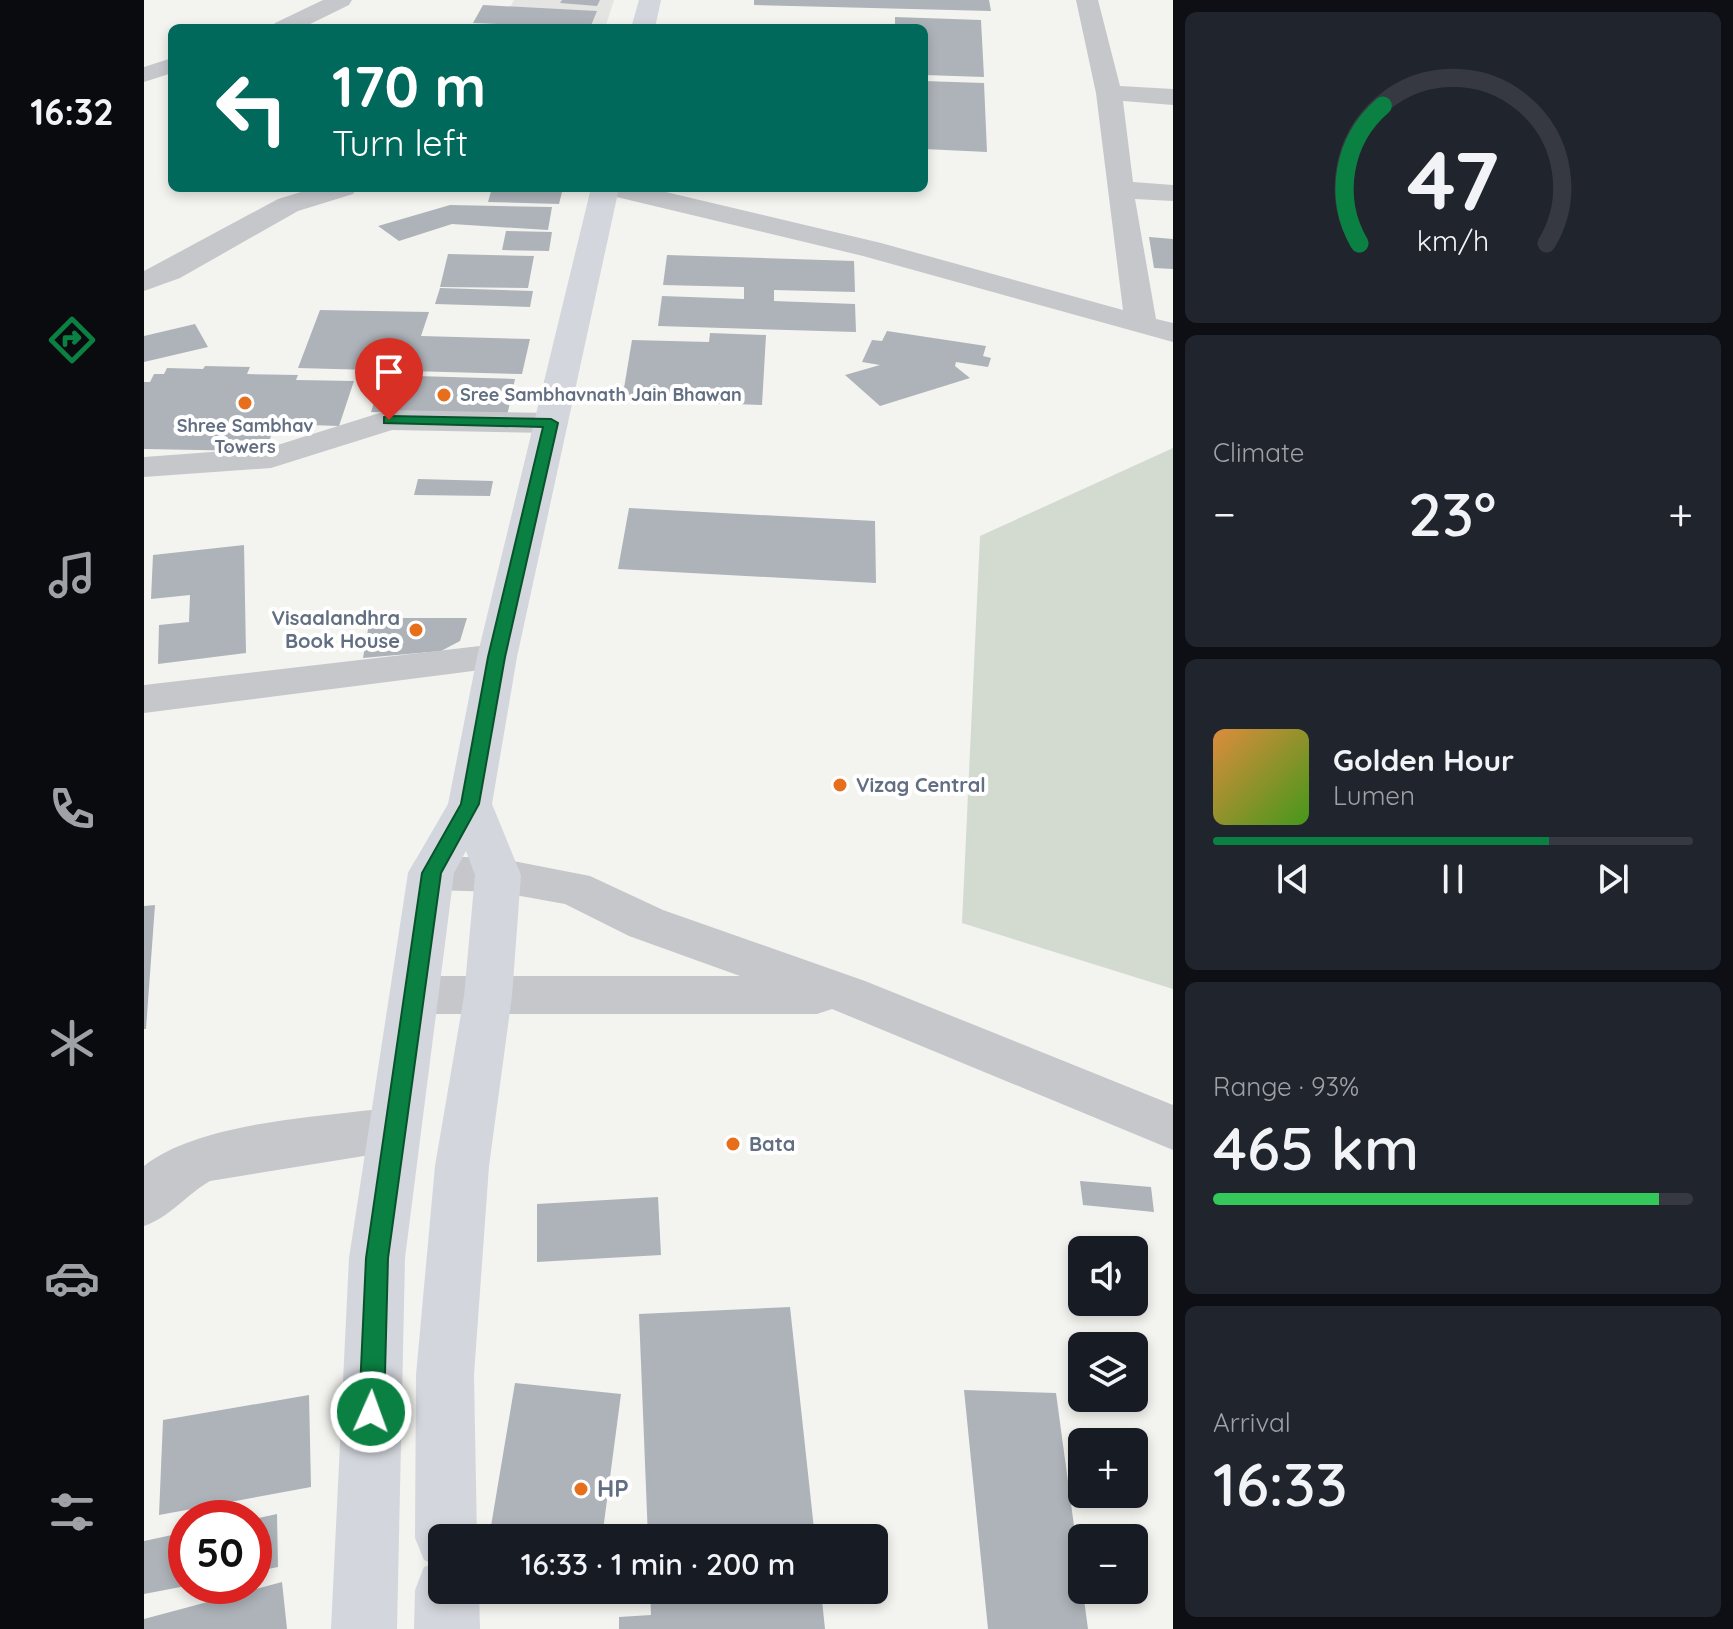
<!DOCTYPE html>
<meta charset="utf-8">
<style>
body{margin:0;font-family:Quicksand,sans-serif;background:#20242c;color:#f1f3f6;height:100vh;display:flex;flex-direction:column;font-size:30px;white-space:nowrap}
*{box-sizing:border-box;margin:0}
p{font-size:26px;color:#9ea1a6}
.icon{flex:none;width:44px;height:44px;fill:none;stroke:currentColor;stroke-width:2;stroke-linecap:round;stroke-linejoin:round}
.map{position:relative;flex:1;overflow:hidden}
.drawer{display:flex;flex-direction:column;gap:12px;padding:12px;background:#0d0f14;width:560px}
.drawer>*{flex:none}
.guide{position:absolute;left:24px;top:24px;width:760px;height:168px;border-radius:12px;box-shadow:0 4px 12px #0003;background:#00695c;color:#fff;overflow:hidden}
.tools{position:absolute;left:924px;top:1236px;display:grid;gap:16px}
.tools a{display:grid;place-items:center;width:80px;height:80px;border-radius:12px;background:#171b24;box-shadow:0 4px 12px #0003;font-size:40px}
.speed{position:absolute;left:24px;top:1500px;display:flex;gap:16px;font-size:40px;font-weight:700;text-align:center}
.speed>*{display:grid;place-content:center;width:104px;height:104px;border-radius:50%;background:#171b24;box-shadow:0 4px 12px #0003;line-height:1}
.speed .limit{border:12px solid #d22;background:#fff;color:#111}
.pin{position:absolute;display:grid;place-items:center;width:68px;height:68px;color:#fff;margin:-82px -34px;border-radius:50% 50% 50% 0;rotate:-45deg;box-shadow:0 0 8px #0007}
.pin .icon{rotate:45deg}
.me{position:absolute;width:88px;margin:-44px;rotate:2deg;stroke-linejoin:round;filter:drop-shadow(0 0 6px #0008)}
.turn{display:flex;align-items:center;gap:28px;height:168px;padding:0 32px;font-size:36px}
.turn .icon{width:104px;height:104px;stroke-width:2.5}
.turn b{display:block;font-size:56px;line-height:68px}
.big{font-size:60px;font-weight:600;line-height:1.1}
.drawer .widget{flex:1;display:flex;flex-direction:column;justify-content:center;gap:12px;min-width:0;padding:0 28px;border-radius:12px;background:#20242c}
.drawer .dial{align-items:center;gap:0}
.dial svg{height:208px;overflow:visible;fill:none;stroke:#363941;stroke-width:7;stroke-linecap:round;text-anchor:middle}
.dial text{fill:#f1f3f6;stroke:none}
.song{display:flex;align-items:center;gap:24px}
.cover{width:96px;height:96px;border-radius:12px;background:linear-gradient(135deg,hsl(30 70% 55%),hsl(100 70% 35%))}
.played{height:8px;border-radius:4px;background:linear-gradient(90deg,#0b8043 70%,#363941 70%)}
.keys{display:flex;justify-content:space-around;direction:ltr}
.heat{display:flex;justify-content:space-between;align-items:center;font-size:44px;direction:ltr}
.charge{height:12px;border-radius:6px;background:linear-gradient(90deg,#34c759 93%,#363941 0)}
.trip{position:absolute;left:284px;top:1524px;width:460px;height:80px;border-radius:12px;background:#171b24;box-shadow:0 4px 12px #0003;font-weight:600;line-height:80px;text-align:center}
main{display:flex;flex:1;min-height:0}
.dock{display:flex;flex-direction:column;width:144px;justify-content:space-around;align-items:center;background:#090b0e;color:#9ea1a6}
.dock .icon{width:56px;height:56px}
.dock .active{color:#0b8043}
.dock b{font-size:36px;color:#f1f3f6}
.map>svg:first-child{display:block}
.built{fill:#e4e4e3}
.green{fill:#d3dbd0}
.building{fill:#aeb3b9}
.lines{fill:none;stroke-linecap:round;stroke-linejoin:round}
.minor{fill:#c5c7cb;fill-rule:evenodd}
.major{fill:#d3d6dc;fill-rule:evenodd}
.route{fill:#0b8043;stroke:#07532c;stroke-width:2}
.poi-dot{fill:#e76f1c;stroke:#fff;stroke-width:3}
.labels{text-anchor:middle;stroke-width:8;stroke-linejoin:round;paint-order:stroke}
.far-poi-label{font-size:18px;font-weight:bold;fill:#626e81;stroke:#fff;text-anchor:start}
.poi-label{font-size:20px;font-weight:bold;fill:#626e81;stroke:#fff;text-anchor:start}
.near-poi-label{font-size:24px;font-weight:bold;fill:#626e81;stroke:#fff;text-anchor:start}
</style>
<main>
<nav class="dock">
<b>16:32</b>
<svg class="icon active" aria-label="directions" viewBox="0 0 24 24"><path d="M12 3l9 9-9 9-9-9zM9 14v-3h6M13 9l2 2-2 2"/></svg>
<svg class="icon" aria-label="music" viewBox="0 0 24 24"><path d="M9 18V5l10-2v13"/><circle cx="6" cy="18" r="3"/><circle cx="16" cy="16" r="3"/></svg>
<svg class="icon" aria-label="phone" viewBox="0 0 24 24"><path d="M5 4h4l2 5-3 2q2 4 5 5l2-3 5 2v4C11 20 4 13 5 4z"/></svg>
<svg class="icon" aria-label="climate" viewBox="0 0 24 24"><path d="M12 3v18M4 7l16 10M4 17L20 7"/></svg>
<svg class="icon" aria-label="car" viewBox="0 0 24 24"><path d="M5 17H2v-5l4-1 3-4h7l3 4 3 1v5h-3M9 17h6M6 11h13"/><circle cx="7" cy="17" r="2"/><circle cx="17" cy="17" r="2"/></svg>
<svg class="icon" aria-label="filters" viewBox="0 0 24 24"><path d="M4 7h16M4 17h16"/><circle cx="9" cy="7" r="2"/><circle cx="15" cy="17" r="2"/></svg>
</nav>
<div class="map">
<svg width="1029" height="1629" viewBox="0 0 1029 1629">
<rect width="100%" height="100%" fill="#f3f4ef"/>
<path class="built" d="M370,0H470L461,28H356Z"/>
<path class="green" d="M1029,448V989L818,923L836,536Z"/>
<path class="building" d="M418,0H456L453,6L416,3Z
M610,0H845L847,11L610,5Z
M339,5L453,11L446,28L329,23Z
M751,17L837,20L840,77L780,75V28H751Z
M780,81L840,83L843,152L780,149Z
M348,188H419L415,204L344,202Z
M306,205L408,207L404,230L308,224L255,241L234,226Z
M362,231L408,232L405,251L358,250Z
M1005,237L1029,239V269L1010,268Z
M304,254L390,256L384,288L296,287Z
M523,255L710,261L711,292L630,290V301L711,304L712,332L514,326L518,296L600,299V287L519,285Z
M296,288L389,291L386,307L291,304Z
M176,310L285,312L277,336L386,339L378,374L154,368Z
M51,324L64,347L0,362V336Z
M743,331L842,346L839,356L847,358L844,367L812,362L811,366L826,378L736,406L701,375L736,365L718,362L728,340L738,341Z
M566,333L622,335L618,405L478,400L488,340L565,342Z
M61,366L106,367L103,374L154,375L152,380L210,381L195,426L166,425L165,430L129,429L126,439H113L108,451L0,449V382H6L10,374H20L23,368L59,369Z
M239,375L371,379L363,416L227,412Z
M274,479L349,481L346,496L270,495Z
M485,508L731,521L732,583L474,569Z
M100,545L102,653L14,664L15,625L45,622L46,595L7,599L9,555Z
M226,618H323L316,641L297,651L219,658Z
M11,905L2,1029H0V906Z
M936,1181L1007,1187L1010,1212L939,1205Z
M514,1197L517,1255L393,1262V1204Z
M646,1307L671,1538H504L495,1314Z
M371,1383L477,1394L458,1538H345Z
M820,1390L912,1393L944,1629H844Z
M165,1395L167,1487L15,1515L19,1420Z
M133,1514L134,1567L110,1572V1519Z
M42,1532V1586L0,1594V1541Z
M138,1582L143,1629H0V1619Z
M506,1590H677L681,1629H475V1617L507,1615Z"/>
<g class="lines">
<path class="minor" d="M179,0H208L205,5L158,28H127L131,23Z
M932,0H954L976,86L1029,89V105L979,101L989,182L1029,185V201L991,199L1012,319L1029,323V342L719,256L460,194L456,188H505L737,243L979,310L952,93Z
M28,58V73L0,82V67Z
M170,188H213L209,194L154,211L36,278L0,291V271L134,199Z
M245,410L407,413L419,416L424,423L419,430L407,433L248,430L127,468L0,477V457L124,448Z
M353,644L367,648L373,657L367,666L0,713V685Z
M287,856L354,858L446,876L519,910L721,981L1029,1105V1150L688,1009L673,1014H270L253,1009L246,995L253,981L270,976H596L485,936L421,904L354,892L287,890L271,885L264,873L271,861Z
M251,1107L269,1113L277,1129L269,1145L251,1151L66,1181C42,1195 26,1217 0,1226V1166C57,1121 179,1117 251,1107Z"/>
<path class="major" d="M495,0H517L511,28H487Z
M447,188H475L373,657L348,804L377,875L368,996L345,1166L330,1375L333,1538H298V1590H335L336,1629H270L271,1590L280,1567L289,1564L280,1560L271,1538L272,1375L291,1166L320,996L331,875L322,851L310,873L261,1258L253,1629H187L205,1258L264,873L304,804L333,657Z"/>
</g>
<path class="route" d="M245,416L407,419L414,423L361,657L335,804L297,873L244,1258L240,1412L236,1421L227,1424L219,1421L215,1412L222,1258L278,873L317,804L344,657L399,427L240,423V417Z"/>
<g class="poi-dot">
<circle cx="300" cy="395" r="8"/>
<circle cx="101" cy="403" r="8"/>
<circle cx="272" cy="630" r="8"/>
<circle cx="696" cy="785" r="8"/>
<circle cx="589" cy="1144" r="8"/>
<circle cx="437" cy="1489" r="8"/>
</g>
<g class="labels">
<g class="far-poi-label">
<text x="316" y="401">Sree Sambhavnath Jain Bhawan</text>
<text x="101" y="432" text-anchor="middle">Shree Sambhav<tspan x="101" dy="21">Towers</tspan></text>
</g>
<g class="poi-label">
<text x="256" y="625" text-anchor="end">Visaalandhra<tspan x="256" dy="23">Book House</tspan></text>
<text x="712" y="792">Vizag Central</text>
<text x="605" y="1151">Bata</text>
</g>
<g class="near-poi-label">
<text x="453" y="1497">HP</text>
</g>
</g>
</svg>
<div class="tools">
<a><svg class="icon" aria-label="sound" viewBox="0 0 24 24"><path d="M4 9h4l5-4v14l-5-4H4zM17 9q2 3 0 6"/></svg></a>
<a><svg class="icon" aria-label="layers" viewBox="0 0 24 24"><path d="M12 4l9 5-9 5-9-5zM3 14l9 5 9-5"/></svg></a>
<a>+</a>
<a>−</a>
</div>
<div class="speed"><div class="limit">50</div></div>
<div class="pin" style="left:245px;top:420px;background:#d93025"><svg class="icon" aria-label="arrive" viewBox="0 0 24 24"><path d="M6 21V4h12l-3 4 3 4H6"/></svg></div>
<svg class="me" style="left:227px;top:1412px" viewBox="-20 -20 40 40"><circle r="17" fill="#0b8043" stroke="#fff" stroke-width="3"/><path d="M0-11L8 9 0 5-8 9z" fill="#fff"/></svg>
<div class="trip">16:33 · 1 min · 200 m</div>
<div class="guide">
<div class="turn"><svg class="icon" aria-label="left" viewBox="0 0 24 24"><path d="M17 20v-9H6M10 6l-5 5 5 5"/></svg><div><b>170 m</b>Turn left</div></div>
</div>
</div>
<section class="drawer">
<div class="widget dial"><svg viewBox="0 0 100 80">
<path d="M14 69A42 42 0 1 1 86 69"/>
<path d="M14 69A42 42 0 0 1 23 16" stroke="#0b8043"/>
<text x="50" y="56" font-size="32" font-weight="700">47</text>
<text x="50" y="72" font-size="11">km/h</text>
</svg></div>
<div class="widget"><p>Climate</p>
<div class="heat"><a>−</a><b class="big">23°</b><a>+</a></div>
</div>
<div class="widget">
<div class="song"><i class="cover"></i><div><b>Golden Hour</b><p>Lumen</p></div></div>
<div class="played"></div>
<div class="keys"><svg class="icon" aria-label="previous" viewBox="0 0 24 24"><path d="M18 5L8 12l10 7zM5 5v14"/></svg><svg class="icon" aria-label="pause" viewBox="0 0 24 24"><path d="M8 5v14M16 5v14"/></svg><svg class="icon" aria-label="next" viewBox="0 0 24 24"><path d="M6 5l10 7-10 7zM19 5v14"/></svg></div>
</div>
<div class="widget"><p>Range · 93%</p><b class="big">465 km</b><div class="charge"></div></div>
<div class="widget"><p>Arrival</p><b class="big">16:33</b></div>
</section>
</main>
